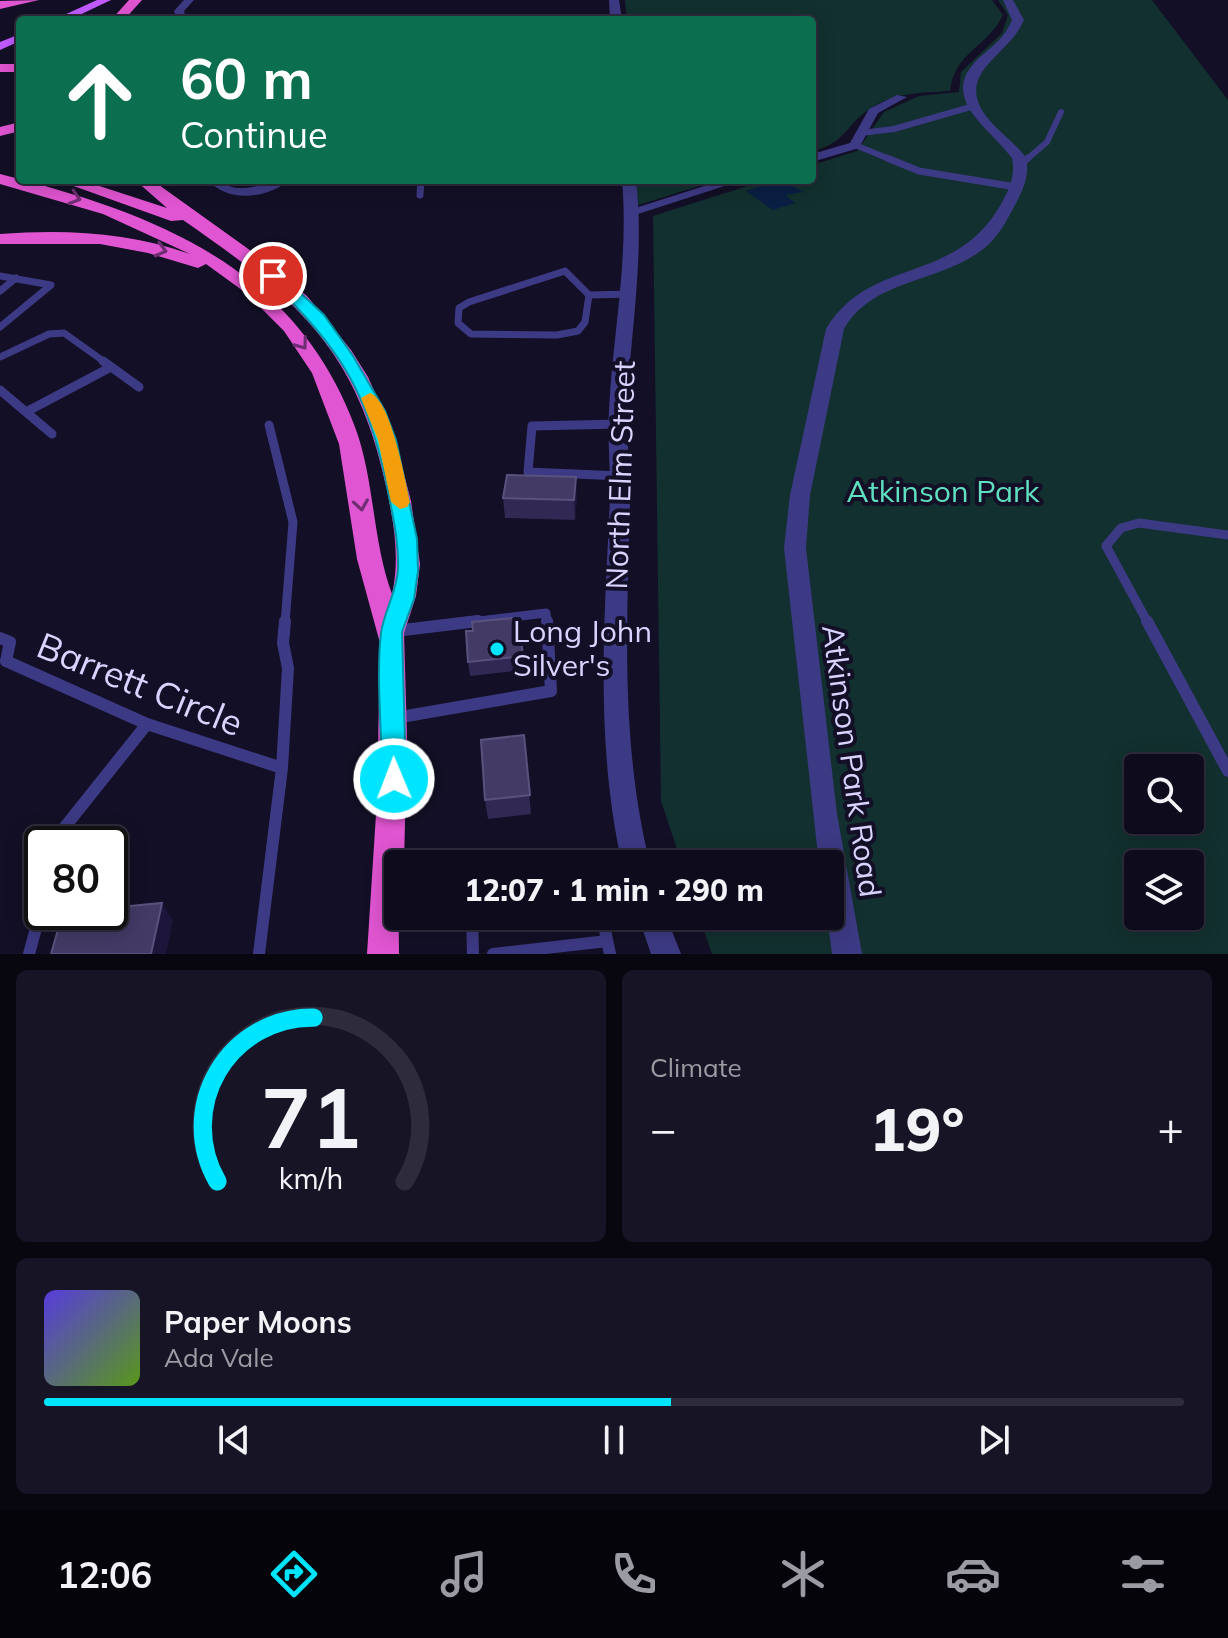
<!DOCTYPE html>
<meta charset="utf-8">
<style>
body{margin:0;font-family:Mulish,sans-serif;background:#171425;color:#f1f3f6;height:100vh;display:flex;flex-direction:column;font-size:30px;white-space:nowrap}
*{box-sizing:border-box;margin:0}
p{font-size:26px;color:#9b9ba3}
.icon{flex:none;width:44px;height:44px;fill:none;stroke:currentColor;stroke-width:2;stroke-linecap:round;stroke-linejoin:round}
.map{position:relative;height:954px;overflow:hidden}
.details{display:flex;flex-direction:column;gap:16px;padding:16px;background:#08060f;flex:1}
.details>*{flex:none}
.top-card{position:absolute;left:16px;top:16px;width:800px;height:168px;border-radius:8px;box-shadow:0 4px 20px #0003,0 0 0 2px #2e2b3b;background:#0b6e4f;color:#fff;overflow:hidden}
.buttons{position:absolute;left:1124px;top:754px;display:grid;gap:16px}
.buttons a{display:grid;place-items:center;width:80px;height:80px;border-radius:8px;background:#0e0b1c;box-shadow:0 4px 20px #0003,0 0 0 2px #2e2b3b;font-size:40px}
.speed{position:absolute;left:24px;top:826px;display:flex;gap:16px;font-size:40px;font-weight:700;text-align:center}
.speed>*{display:grid;place-content:center;width:104px;height:104px;border-radius:50%;background:#0e0b1c;box-shadow:0 4px 20px #0003,0 0 0 2px #2e2b3b;line-height:1}
.speed .limit{border:4px solid #111;border-radius:12px;background:#fff;color:#111}
.pin{position:absolute;display:grid;place-items:center;width:68px;height:68px;color:#fff;margin:-34px;border:4px solid #fff;border-radius:50%;box-shadow:0 2px 8px #0007}
.me{position:absolute;width:88px;margin:-44px;rotate:359deg;stroke-linejoin:round;filter:drop-shadow(0 0 6px #0008)}
.turn{display:flex;align-items:center;gap:28px;height:168px;padding:0 32px;font-size:36px}
.turn .icon{width:104px;height:104px;stroke-width:2.5}
.turn b{display:block;font-size:56px;line-height:68px}
.big{font-size:60px;font-weight:800;line-height:1.1}
.details .widget{flex:1;display:flex;flex-direction:column;justify-content:center;gap:12px;min-width:0;padding:0 28px;border-radius:12px;background:#171425}
.details .dial{align-items:center;gap:0}
.dial svg{height:208px;overflow:visible;fill:none;stroke:#2e2b3b;stroke-width:7;stroke-linecap:round;text-anchor:middle}
.dial text{fill:#f1f3f6;stroke:none}
.song{display:flex;align-items:center;gap:24px}
.cover{width:96px;height:96px;border-radius:12px;background:linear-gradient(135deg,hsl(250 70% 55%),hsl(90 70% 35%))}
.played{height:8px;border-radius:4px;background:linear-gradient(90deg,#00e5ff 55%,#2e2b3b 55%)}
.keys{display:flex;justify-content:space-around;direction:ltr}
.heat{display:flex;justify-content:space-between;align-items:center;font-size:44px;direction:ltr}
.details .tiles{flex:1;display:grid;gap:16px;grid-template-columns:1fr 1fr}
.widget:last-child{grid-column:span 2}
.trip{position:absolute;left:384px;top:850px;width:460px;height:80px;border-radius:8px;background:#0e0b1c;box-shadow:0 4px 20px #0003,0 0 0 2px #2e2b3b;font-weight:800;line-height:80px;text-align:center}
.dock{display:flex;height:128px;justify-content:space-around;align-items:center;background:#06040b;color:#9b9ba3}
.dock .icon{width:56px;height:56px}
.dock .current{color:#00e5ff}
.dock b{font-size:36px;color:#f1f3f6}
.map>svg:first-child{display:block}
.green{fill:#12302f;fill-rule:evenodd}
.water{fill:#0a1f44}
.lines{fill:none;stroke-linecap:round;stroke-linejoin:round}
.service-far3{stroke:#3d3a85;stroke-width:6}
.service-far2{stroke:#3d3a85;stroke-width:7}
.service-far1{stroke:#3d3a85;stroke-width:9}
.service{stroke:#3d3a85;stroke-width:12}
.minor{fill:#3d3a85;fill-rule:evenodd}
.tertiary{fill:#3d3a85;fill-rule:evenodd}
.primary{fill:#c25bff;fill-rule:evenodd}
.trunk{fill:#e055d1;fill-rule:evenodd}
.wall{fill:#312854}
.shaded-wall{fill:#1d163a}
.building{fill:#433a66;stroke:#5a527e;stroke-width:2}
.oneway{stroke:#6f2e73}
.route{fill:#00e5ff;stroke:#0095a6;stroke-width:2}
.slow{fill:#f59e0b}
.poi-dot{fill:#00e5ff;stroke:#130f26;stroke-width:3}
.labels{text-anchor:middle;stroke-width:8;stroke-linejoin:round;paint-order:stroke}
.street-label{font-size:30px;fill:#d9d4ff;stroke:#130f26}
.park-label{font-size:30px;fill:#5fe0c0;stroke:#130f26}
.poi-label{font-size:30px;fill:#d9d4ff;stroke:#130f26;text-anchor:start}
.near-street-label{font-size:36px;fill:#d9d4ff;stroke:#130f26}
</style>
<div class="map">
<svg width="1228" height="954" viewBox="0 0 1228 954">
<rect width="100%" height="100%" fill="#130f26"/>
<path class="green" d="M625,0H992L1003,15C987,48 955,51 950,91C922,93 895,92 871,108C846,124 848,141 812,152V20H627Z
M998,0H1152L1228,100V954H712L699,916H830V864H682L661,801L653,216L766,180H812V165L857,151L884,112L919,96L959,92L961,72L1002,33L1008,15ZM1138,768H1190V820H1138ZM1138,864H1190V916H1138Z
M636,180H719L638,205Z"/>
<path class="water" d="M780,180L804,192L785,195L795,203L773,210L746,191Z"/>
<g class="lines">
<path class="service-far3" d="M861,133L894,129L974,106
M855,145L892,160
M1026,160L1047,142L1061,112"/>
<path class="service-far2" d="M887,158L919,171L1016,187
M1021,164L1028,158
M420,195L421,180
M565,271L589,295L585,322L578,331L557,335L471,334L458,323L459,308L469,302Z
M0,276L51,285L0,327
M0,291L16,278
M589,295L631,294
M0,357L49,334L64,333L106,363"/>
<path class="service-far1" d="M103,361L139,387
M0,390L52,434
M26,412L111,367
M619,424L532,426L528,472L621,476
M269,425L293,522L285,623
M462,623L546,613L547,623
M1148,623L1106,546L1121,528L1139,523L1228,535"/>
<path class="service" d="M1147,621L1228,771
M395,631L478,621
M0,638L10,642L6,661L147,724L282,768
M395,718L551,691L547,621
M59,844L64,828L147,724
M472,916L473,954
M602,916L610,954
M29,954L42,906
M259,954L282,768L288,668L283,643L285,621
M493,954L607,941"/>
<path class="minor" d="M184,0H194L184,11L187,20H177L174,11Z
M897,95L907,97L878,113L859,148L812,162V154L850,143L869,109Z
M208,180C223,180 225,187 238,188C256,189 272,180 289,180C268,199 227,203 208,180Z
M723,180H743L638,214H628L626,211Z"/>
<path class="tertiary" d="M609,0H619L622,20H610Z
M1003,0H1013L1024,20C1009,56 954,72 986,116C998,132 1015,142 1026,158C1030,175 1023,190 1015,205C1008,218 1001,232 991,242C949,284 875,275 844,329L810,495L806,548L837,814L862,954H832L827,916H830V864H819L784,548L790,495L826,329C871,255 955,286 1001,204C1009,190 1016,175 1012,158C989,127 936,97 980,57C994,45 1005,37 1012,20Z
M622,180H636C645,258 630,333 627,410C626,441 631,471 630,501C627,624 620,743 650,864H622C595,743 604,624 610,501C611,471 607,440 609,410C613,333 629,258 622,180Z
M638,916H666L681,954H651Z"/>
<path class="primary" d="M97,0H111L69,20H53Z
M20,34V41L0,50V42Z"/>
<path class="trunk" d="M39,0L0,9V1Z
M129,0H142L124,20H111Z
M0,64H20V72H0Z
M20,122V131L0,136V127Z
M0,174C154,213 295,266 355,427C375,481 372,540 392,594C400,559 394,524 387,490C357,348 297,299 183,220L171,221L57,180H81L167,208L135,180H152L265,261L307,296L351,350L368,377L394,436L411,501L420,564L416,596L404,633L407,737L404,864H398L399,954H367L377,799L380,643L357,559L339,444L312,373L284,331L246,293L206,264L198,268L148,253L100,244H0V234C64,229 129,232 190,254L103,214L0,184Z"/>
</g>
<path class="wall" d="M577,497L575,520L505,518L503,498Z
M521,639L524,670L470,676L468,662Z
M524,735L531,814L488,819L485,800Z"/>
<path class="shaded-wall" d="M576,477L577,497L575,520L574,500Z
M162,903L173,921L166,954H151Z"/>
<path class="building" d="M507,475L576,477L574,500L503,498Z
M512,618L514,640L521,639L523,656L468,662L466,631H473L472,622Z
M524,735L530,795L485,800L481,740Z
M162,903L151,954H51L63,912H110V908Z"/>
<defs><path id="oneway-chevron" d="M-2-3.5L2.5 0L-2 3.5" fill="none" stroke-width="1.6" stroke-linecap="round" stroke-linejoin="round" transform="scale(2)"/></defs>
<g class="oneway">
<use href="#oneway-chevron" transform="translate(75 198) rotate(17)"/>
<use href="#oneway-chevron" transform="translate(161 250) rotate(15)"/>
<use href="#oneway-chevron" transform="translate(302 344) rotate(54)"/>
<use href="#oneway-chevron" transform="translate(361 505) rotate(81)"/>
</g>
<path class="route" d="M268,273H279L324,315L353,356L385,411L396,440L417,539L418,571L414,599L402,632L406,779L402,786L394,789L386,786L382,779C382,733 376,678 381,633C384,611 397,592 398,569C399,542 393,517 388,491C369,394 340,346 268,279Z"/>
<path class="slow" d="M370,393C391,400 405,480 410,502L407,507L400,509L391,502L378,440L361,398Z"/>
<circle class="poi-dot" cx="497" cy="649" r="8"/>
<g class="labels">
<g class="street-label">
<text transform="translate(621 475) rotate(-88)" y="10">North Elm Street</text>
<text transform="translate(851 761) rotate(82)" y="10">Atkinson Park Road</text>
</g>
<g class="park-label">
<text x="943" y="502">Atkinson Park</text>
</g>
<g class="poi-label">
<text x="513" y="642">Long John<tspan x="513" dy="34">Silver's</tspan></text>
</g>
<g class="near-street-label">
<text transform="translate(140 684) rotate(22)" y="13">Barrett Circle</text>
</g>
</g>
</svg>
<div class="buttons">
<a><svg class="icon" aria-label="search" viewBox="0 0 24 24"><circle cx="10" cy="10" r="6"/><path d="M15 15l6 6"/></svg></a>
<a><svg class="icon" aria-label="layers" viewBox="0 0 24 24"><path d="M12 4l9 5-9 5-9-5zM3 14l9 5 9-5"/></svg></a>
</div>
<div class="speed"><div class="limit">80</div></div>
<div class="pin" style="left:273px;top:276px;background:#d93025"><svg class="icon" aria-label="arrive" viewBox="0 0 24 24"><path d="M6 21V4h12l-3 4 3 4H6"/></svg></div>
<svg class="me" style="left:394px;top:779px" viewBox="-20 -20 40 40"><circle r="17" fill="#00e5ff" stroke="#fff" stroke-width="3"/><path d="M0-11L8 9 0 5-8 9z" fill="#fff"/></svg>
<div class="trip">12:07 · 1 min · 290 m</div>
<div class="top-card">
<div class="turn"><svg class="icon" aria-label="ahead" viewBox="0 0 24 24"><path d="M12 20V5M6 11l6-6 6 6"/></svg><div><b>60 m</b>Continue</div></div>
</div>
</div>
<section class="details">
<div class="tiles">
<div class="widget dial"><svg viewBox="0 0 100 80">
<path d="M14 69A42 42 0 1 1 86 69"/>
<path d="M14 69A42 42 0 0 1 51 6" stroke="#00e5ff"/>
<text x="50" y="56" font-size="32" font-weight="700">71</text>
<text x="50" y="72" font-size="11">km/h</text>
</svg></div>
<div class="widget"><p>Climate</p>
<div class="heat"><a>−</a><b class="big">19°</b><a>+</a></div>
</div>
<div class="widget">
<div class="song"><i class="cover"></i><div><b>Paper Moons</b><p>Ada Vale</p></div></div>
<div class="played"></div>
<div class="keys"><svg class="icon" aria-label="previous" viewBox="0 0 24 24"><path d="M18 5L8 12l10 7zM5 5v14"/></svg><svg class="icon" aria-label="pause" viewBox="0 0 24 24"><path d="M8 5v14M16 5v14"/></svg><svg class="icon" aria-label="next" viewBox="0 0 24 24"><path d="M6 5l10 7-10 7zM19 5v14"/></svg></div>
</div>
</div>
</section>
<nav class="dock">
<b>12:06</b>
<svg class="icon current" aria-label="directions" viewBox="0 0 24 24"><path d="M12 3l9 9-9 9-9-9zM9 14v-3h6M13 9l2 2-2 2"/></svg>
<svg class="icon" aria-label="music" viewBox="0 0 24 24"><path d="M9 18V5l10-2v13"/><circle cx="6" cy="18" r="3"/><circle cx="16" cy="16" r="3"/></svg>
<svg class="icon" aria-label="phone" viewBox="0 0 24 24"><path d="M5 4h4l2 5-3 2q2 4 5 5l2-3 5 2v4C11 20 4 13 5 4z"/></svg>
<svg class="icon" aria-label="climate" viewBox="0 0 24 24"><path d="M12 3v18M4 7l16 10M4 17L20 7"/></svg>
<svg class="icon" aria-label="car" viewBox="0 0 24 24"><path d="M5 17H2v-5l4-1 3-4h7l3 4 3 1v5h-3M9 17h6M6 11h13"/><circle cx="7" cy="17" r="2"/><circle cx="17" cy="17" r="2"/></svg>
<svg class="icon" aria-label="filters" viewBox="0 0 24 24"><path d="M4 7h16M4 17h16"/><circle cx="9" cy="7" r="2"/><circle cx="15" cy="17" r="2"/></svg>
</nav>
